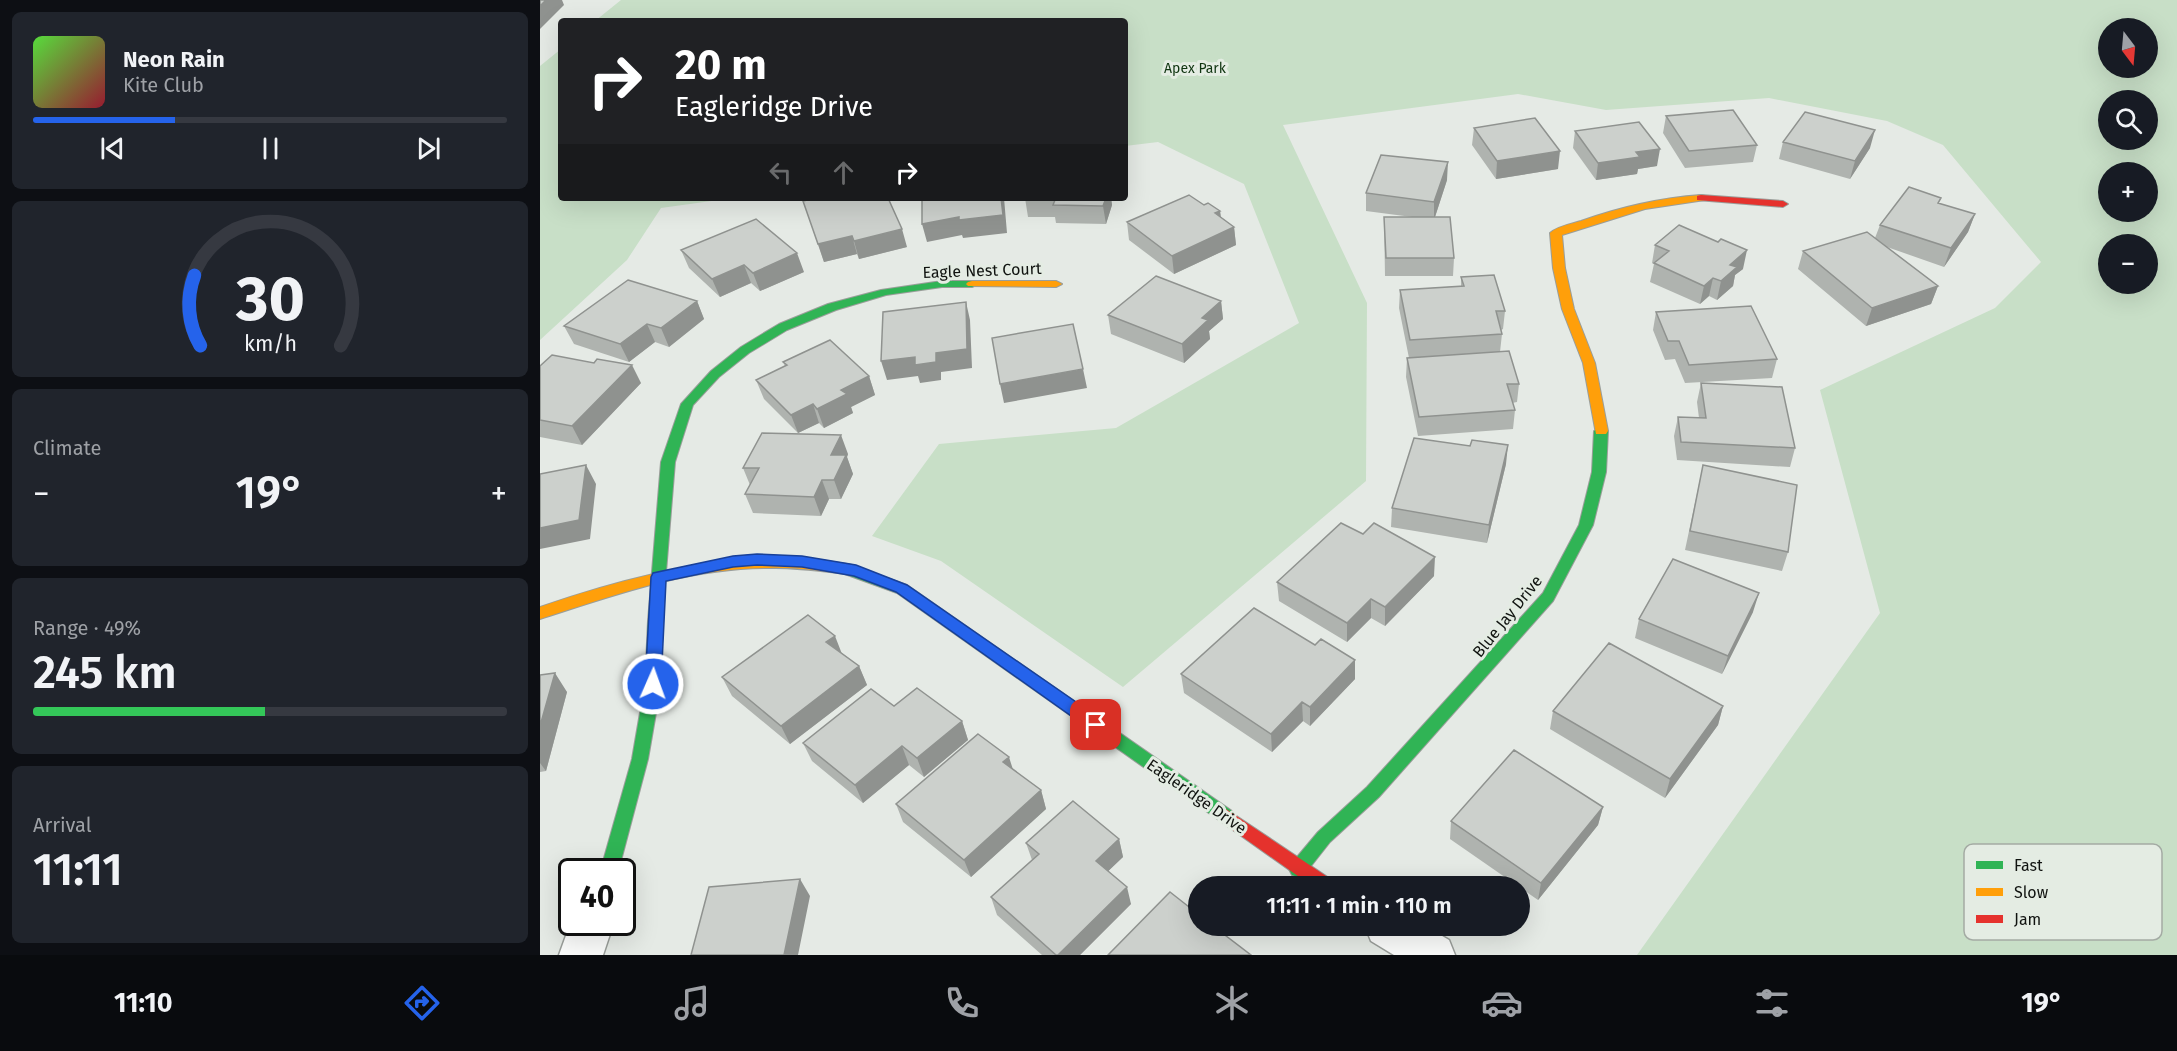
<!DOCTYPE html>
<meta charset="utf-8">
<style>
body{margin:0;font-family:"Fira Sans",sans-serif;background:#20242c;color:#f1f3f6;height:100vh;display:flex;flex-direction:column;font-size:22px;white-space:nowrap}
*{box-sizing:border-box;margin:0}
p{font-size:20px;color:#9ea1a6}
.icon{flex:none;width:33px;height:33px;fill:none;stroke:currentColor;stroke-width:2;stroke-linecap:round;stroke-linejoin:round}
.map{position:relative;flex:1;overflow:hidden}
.drawer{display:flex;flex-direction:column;gap:12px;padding:12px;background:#0d0f14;width:540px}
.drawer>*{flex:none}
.hud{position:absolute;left:18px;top:18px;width:570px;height:183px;border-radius:6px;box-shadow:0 6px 24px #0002;background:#202124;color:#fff;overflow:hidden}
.needle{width:39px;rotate:164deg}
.tools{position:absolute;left:1558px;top:18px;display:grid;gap:12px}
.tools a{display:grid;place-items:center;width:60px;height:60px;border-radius:50%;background:#171b24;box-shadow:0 6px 24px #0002;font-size:30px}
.speed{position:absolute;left:18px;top:858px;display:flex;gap:12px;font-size:30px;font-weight:700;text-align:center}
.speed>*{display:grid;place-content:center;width:78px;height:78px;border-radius:50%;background:#171b24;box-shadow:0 6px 24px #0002;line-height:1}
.speed .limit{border:3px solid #111;border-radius:9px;background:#fff;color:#111}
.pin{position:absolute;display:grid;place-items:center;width:51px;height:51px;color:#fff;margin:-26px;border-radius:12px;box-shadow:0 3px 9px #0006}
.me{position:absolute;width:66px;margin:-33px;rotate:2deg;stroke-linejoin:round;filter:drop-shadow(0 0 4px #0008)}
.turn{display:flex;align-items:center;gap:21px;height:126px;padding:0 18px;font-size:27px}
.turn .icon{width:78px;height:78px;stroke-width:2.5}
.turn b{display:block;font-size:42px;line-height:51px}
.lanes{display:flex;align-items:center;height:57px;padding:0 18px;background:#0003;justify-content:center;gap:30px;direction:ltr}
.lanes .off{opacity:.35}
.big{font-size:45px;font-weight:600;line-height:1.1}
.drawer .widget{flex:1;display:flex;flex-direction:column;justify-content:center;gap:9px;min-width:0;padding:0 21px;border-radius:9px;background:#20242c}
.drawer .dial{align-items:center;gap:0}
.dial svg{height:156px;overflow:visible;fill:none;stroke:#363941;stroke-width:7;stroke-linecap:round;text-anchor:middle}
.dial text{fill:#f1f3f6;stroke:none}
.song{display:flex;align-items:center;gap:18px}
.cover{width:72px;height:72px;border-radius:9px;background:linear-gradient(135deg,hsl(110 70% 55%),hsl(350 70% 35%))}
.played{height:6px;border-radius:3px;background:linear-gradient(90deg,#2563eb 30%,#363941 30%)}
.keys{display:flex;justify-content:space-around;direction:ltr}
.heat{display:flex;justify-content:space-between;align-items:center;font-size:33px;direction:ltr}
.charge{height:9px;border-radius:4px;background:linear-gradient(90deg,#34c759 49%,#363941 0)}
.trip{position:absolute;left:648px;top:876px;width:342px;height:60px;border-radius:30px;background:#171b24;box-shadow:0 6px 24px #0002;font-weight:600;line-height:60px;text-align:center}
.menu{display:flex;height:96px;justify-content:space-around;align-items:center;background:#090b0e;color:#9ea1a6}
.menu .icon{width:42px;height:42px}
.menu .selected{color:#2563eb}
.menu b{font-size:27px;color:#f1f3f6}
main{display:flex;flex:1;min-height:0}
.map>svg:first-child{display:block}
.green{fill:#c8dfc7;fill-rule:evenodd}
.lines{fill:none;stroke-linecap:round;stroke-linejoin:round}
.street-casing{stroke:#9a9e9a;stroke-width:3}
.fast-casing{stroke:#9a9e9a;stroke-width:2}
.slow-casing{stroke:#9a9e9a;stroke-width:2}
.jam-casing{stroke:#9a9e9a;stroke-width:2}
.street{fill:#fbfcfb;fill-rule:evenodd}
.fast{fill:#30b455;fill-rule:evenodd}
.slow{fill:#ff9f0a;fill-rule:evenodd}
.jam{fill:#e5322d;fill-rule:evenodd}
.wall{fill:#afb3af}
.shaded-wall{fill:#8f928f}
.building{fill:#ccd0cc;stroke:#8f928f;stroke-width:1.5}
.route{fill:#2563eb;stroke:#184099;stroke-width:1.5}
.labels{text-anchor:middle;stroke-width:6;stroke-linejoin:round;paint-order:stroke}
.far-park-label{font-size:14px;fill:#103511;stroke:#e4ece3}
.street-label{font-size:16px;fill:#101310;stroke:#e4ece3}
.key{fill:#e4ece3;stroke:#a4aba4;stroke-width:1.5}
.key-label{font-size:16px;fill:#101310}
</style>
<main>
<section class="drawer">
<div class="widget">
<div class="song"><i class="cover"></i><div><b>Neon Rain</b><p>Kite Club</p></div></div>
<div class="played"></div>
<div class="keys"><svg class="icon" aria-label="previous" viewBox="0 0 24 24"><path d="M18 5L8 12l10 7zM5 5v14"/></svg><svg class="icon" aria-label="pause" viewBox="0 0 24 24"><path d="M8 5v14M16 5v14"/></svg><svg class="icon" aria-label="next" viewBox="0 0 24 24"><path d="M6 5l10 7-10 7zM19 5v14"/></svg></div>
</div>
<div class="widget dial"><svg viewBox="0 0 100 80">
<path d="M14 69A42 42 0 1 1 86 69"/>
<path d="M14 69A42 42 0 0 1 11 33" stroke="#2563eb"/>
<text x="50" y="56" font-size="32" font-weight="700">30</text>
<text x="50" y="72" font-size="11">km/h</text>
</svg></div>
<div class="widget"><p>Climate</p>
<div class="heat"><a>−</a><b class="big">19°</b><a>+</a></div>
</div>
<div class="widget"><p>Range · 49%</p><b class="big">245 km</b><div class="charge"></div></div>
<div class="widget"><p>Arrival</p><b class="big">11:11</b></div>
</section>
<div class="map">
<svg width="1637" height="955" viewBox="0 0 1637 955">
<rect width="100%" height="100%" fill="#e5eae5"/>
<path class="green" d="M81,0H1637V955H1097L1340,613L1280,390L1455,308L1501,262L1403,145L1347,121L1229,98L1066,110L978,94L743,125L827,303L826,481L583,687L401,561L332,536L399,444L576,428L759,323L704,184L618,142L585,146V21H55ZM1569,28H1608V68H1569ZM1608,100V140H1569V100ZM1608,172V212H1569V172ZM1608,244V284H1569V244Z
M21,49V198H193L121,208L87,260L0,340V66Z"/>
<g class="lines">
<g class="street-casing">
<path id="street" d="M32,919V922H74L63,955H19Z
M825,926H885L909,940L915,955H854L831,941Z"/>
</g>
<g class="fast-casing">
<path id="fast" d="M402,281H432L438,284L432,287H402L346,295L296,310L247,330L209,353L179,377L153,405L135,462L122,621L121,684L108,759L78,872H60L92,759L105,684L108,621L121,462L141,404L171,371L201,347L239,324L288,304L341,290Z
M1061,427L1068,431L1066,472L1053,525L1013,601L839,797L790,842L764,875L758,877L752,875L749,869L752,863L778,832L827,787L1003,593L1039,525L1052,472L1054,431Z
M307,564L367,585L692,811L694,816L692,821L686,823L680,821L357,593L302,573L300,569L302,565Z"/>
</g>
<g class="slow-casing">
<path id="slow" d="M1161,195L1165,196V200L1105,209L1022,235L1025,268L1034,309L1055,363L1068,431L1066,434H1056L1043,363L1022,309L1013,268L1010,233C1018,226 1031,224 1041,221C1080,207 1120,198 1161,195Z
M432,281H516L522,284L516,287L428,286L426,284L428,282Z
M228,557L267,558L307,564L312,565L314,569L312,573L307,574C281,571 255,567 229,568C149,568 75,595 0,619V607C75,581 149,562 228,557Z"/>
</g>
<g class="jam-casing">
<path id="jam" d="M1161,195L1243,201L1248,204L1243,207L1157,200V196Z
M686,809L792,880L795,886H772L680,821L678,816L680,811Z"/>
</g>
<use href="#street" class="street"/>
<use href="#fast" class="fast"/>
<use href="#slow" class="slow"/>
<use href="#jam" class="jam"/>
</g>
<path class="wall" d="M1126,116L1217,145L1213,162L1145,168L1123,133Z
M934,128L1018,169L956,179L932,145Z
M1035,131L1117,166L1098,169L1097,174L1056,180L1033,148Z
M1243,142L1330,148L1310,179L1239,159Z
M907,180L895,217L914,258L913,276H845L844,217H872L826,211V193Z
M485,198H571L572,205L566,224L516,223L515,217H488Z
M263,201L367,247L319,259L317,254L284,262Z
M664,205L680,211L681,217L694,227L696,245L634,274L589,240L587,222Z
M1435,214L1428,232L1404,267L1347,247L1398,286L1391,304L1326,326L1258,269L1263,251L1335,238L1340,225Z
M1178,242L1203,269L1195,275L1193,286L1177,300L1169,296L1160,304L1110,282L1114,264L1112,263L1115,245Z
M141,250L264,272L220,291L211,283L180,297L149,268Z
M921,277L965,311L963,329L961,330L962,334L960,352L979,384L977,402L972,403L975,410L973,429L878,436L866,377L867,358H869L859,308L860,290L921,286Z
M157,301L164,319L129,347L115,342L89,362L34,344L24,326Z
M681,301L683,319L669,331L670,339L644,363L571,334L568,315Z
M1116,312L1237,359L1232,378L1145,383L1135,359L1125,360L1113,330Z
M243,362L329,376L335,395L311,407L313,413L284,428L279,423L258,433L224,399L216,380L245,366Z
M0,366L101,383L42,445L0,437Z
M1161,383L1255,448L1250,467L1137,460L1134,436L1138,417L1159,418L1157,402Z
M308,454L307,457L313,474L301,499H289L281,516L213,513L205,494L210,485L203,468Z
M966,464L947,543L851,527L852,508Z
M1163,465L1248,552L1242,571L1145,550Z
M894,576L845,626L831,618L807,642L739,601L737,582Z
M1213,612L1182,674L1095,638L1099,619Z
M302,653L319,666L327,685L250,744L192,696L182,677Z
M641,674L815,679L770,726L763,721L732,752L644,693Z
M0,675L27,692L6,771L0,772Z
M354,706L422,721L428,740L384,777L369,765L323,803L272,761L263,743Z
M1183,706L1178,725L1125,798L1010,729L1013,711Z
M473,770L501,790L506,809L431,877L363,822L356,804Z
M1063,807L1058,825L998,900L910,839L911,821Z
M579,839L583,857L568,871L591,904L540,955H502L457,915L451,897L492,860L486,843Z"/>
<path class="shaded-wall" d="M6,0H22L24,5L0,29V6Z
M1335,130L1330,148L1310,179L1315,161Z
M1120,149L1117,166L1098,169L1097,174L1056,180L1058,163L1096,152Z
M1020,151L1018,169L956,179L957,161Z
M908,162L907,180L894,220V202Z
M461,198H464L467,233L423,238L422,235L387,242L382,224Z
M563,198H571L572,205L566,224L563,206Z
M680,211L682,229L675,213Z
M1435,214L1428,232L1404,267L1411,248Z
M694,227L696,245L634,274L632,256Z
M362,229L367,247L319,259L314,241Z
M312,236L317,254L284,262L278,244Z
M1207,250L1203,269L1195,275L1193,286L1177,300L1181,281L1190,265Z
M257,253L264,272L220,291L213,273Z
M204,265L211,283L180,297L172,279Z
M1173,278L1169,296L1160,304L1164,286Z
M1398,286L1391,304L1326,326L1332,308Z
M157,301L164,319L129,347L121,328Z
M681,301L683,319L669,331L670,339L644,363L642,344L662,318Z
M426,302L430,320L432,368L401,372V380L380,383L378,376L347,380L341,361L396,353Z
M107,324L115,342L89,362L80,344Z
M92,365L101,383L42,445L32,426Z
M543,369L547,388L464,403L460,384Z
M329,376L335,395L311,407L313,413L284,428L277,409L301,390Z
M273,404L279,423L258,433L251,415Z
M301,435L308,454L307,457L313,474L301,499L294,480L291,455Z
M968,445L966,464L947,543L949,525Z
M46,465L56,484L50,539L0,549V528Z
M282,480L289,499L281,516L274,497Z
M895,557L894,576L845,626V607Z
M1219,593L1213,612L1182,674L1188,656Z
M831,599V618L807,642V623Z
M295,636L302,654L286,642Z
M815,660V679L770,726V707Z
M319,666L327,685L250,744L241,726Z
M15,673L27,692L6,771L0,763V726Z
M762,702L763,721L732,752L731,734Z
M1183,706L1178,725L1125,798L1130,779Z
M422,721L428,740L384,777L377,758Z
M362,746L369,765L323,803L315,785Z
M469,757L475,776L463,762Z
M501,790L506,809L431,877L424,860Z
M1063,807L1058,825L998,900L1001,883Z
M579,839L583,857L560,879L556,861Z
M260,879L270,896L258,955H244Z
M587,887L591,904L540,955H518Z"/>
<path class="building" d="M0,0H6L0,6Z
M1193,110L1217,145L1149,151L1126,116Z
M1265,112L1335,130L1315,161L1243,142Z
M995,118L1020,151L957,161L934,128Z
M1099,122L1120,149L1096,152L1100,157L1058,163L1035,131Z
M841,155L908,162L894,202L826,193Z
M1369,187L1401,198L1398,203L1435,214L1411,248L1340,225Z
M649,195L664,205L668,203L680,211L675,213L694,227L632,256L587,222Z
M276,198H348L362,229L314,241L312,236L278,244L263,201Z
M382,198H461L463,215L419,220V217L382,224Z
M485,198H566L563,206L513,205L515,200L485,199Z
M844,217H910L914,258H846Z
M216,219L257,253L213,273L204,265L172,279L141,250Z
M1139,225L1178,242L1181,239L1207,250L1190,265L1197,267L1181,281L1173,278L1164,286L1114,263L1129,251L1115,245Z
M1327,232L1398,286L1332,308L1263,251Z
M954,275L965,311H956L962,334L870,340L860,290L924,286L921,277Z
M616,276L681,301L662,318L668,320L642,344L568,315Z
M88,280L157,301L121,328L107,324L80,344L24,326Z
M426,302L427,349L396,353V362L375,365V357L341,361L343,312Z
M1211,306L1237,359L1149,365L1139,341H1128L1116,312Z
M533,324L543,369L460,384L452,338Z
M290,340L329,376L301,390L307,394L277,409L273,404L251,415L216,380L247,365L243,362Z
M969,351L979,384H967L975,410L879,417L867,358Z
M12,355L54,363L57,359L92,365L32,426L0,420V366Z
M1161,383L1242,387L1255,448L1141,442L1138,417L1166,418Z
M222,433L301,435L291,455H306L294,480H282L274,497L205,494L219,468H203Z
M874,438L930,446L932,440L968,445L949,525L852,508Z
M46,465L39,520L0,528V474Z
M1163,465L1257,485L1248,552L1150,531Z
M801,523L823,534L834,523L895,557L845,607L831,599L807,623L737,582Z
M1133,559L1219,593L1188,656L1099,619Z
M714,608L775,645L781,639L815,660L770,707L762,702L731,734L641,674Z
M268,615L295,636L286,642L319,666L241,726L182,677Z
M1069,643L1183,706L1130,779L1013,711Z
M15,673L0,726V675Z
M377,688L422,721L377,758L362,746L315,785L263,743L331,689L354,706Z
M438,734L469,757L463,762L501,790L424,860L356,804Z
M974,750L1063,807L1001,883L911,821Z
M533,801L579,839L556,861L587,887L518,955H516L451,897L499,854L486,843Z
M260,879L244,955H151L169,887Z
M630,892L658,914V926H673L711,955H568Z"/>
<path class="route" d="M217,554L262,556L316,565L367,585L562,720L564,725L562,730L556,731L551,730L356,592L314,576L262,567L217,565L193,567L126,581L121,684L118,688L113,690L107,688L105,684L111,577L113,573L193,556Z"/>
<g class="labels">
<g class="far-park-label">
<text x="655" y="73">Apex Park</text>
</g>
<g class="street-label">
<text transform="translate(442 270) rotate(-2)" y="6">Eagle Nest Court</text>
<text transform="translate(967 616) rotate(-51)" y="6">Blue Jay Drive</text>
<text transform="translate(657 796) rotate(35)" y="6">Eagleridge Drive</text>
</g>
</g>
<rect x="1424" y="844" width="198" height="96" rx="9" class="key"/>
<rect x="1436" y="861" width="27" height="8" fill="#30b455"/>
<rect x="1436" y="888" width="27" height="8" fill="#ff9f0a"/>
<rect x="1436" y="915" width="27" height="8" fill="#e5322d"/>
<g class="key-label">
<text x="1474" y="871">Fast</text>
<text x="1474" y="898">Slow</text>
<text x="1474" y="925">Jam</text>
</g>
</svg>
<div class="tools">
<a><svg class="needle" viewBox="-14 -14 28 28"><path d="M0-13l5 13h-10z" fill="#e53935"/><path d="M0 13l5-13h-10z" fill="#9ea1a6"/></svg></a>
<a><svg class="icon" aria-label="search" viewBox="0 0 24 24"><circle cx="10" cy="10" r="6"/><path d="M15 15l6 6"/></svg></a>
<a>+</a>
<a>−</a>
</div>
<div class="speed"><div class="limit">40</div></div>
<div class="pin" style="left:556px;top:725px;background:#d93025"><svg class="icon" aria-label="arrive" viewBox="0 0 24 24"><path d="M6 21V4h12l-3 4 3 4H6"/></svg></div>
<svg class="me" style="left:113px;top:684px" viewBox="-20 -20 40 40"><circle r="17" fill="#2563eb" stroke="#fff" stroke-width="3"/><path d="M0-11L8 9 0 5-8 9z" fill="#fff"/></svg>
<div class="trip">11:11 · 1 min · 110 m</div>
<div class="hud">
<div class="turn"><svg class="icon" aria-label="right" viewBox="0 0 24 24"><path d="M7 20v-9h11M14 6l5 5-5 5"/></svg><div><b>20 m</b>Eagleridge Drive</div></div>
<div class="lanes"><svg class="icon off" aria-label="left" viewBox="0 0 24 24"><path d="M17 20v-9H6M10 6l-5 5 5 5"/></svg><svg class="icon off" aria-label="ahead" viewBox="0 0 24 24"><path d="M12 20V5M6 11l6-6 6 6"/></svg><svg class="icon" aria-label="right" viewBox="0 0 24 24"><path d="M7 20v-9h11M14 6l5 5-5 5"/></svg></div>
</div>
</div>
</main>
<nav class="menu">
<b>11:10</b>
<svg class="icon selected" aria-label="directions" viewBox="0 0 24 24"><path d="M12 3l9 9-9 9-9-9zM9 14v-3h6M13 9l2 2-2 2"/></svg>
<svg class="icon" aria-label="music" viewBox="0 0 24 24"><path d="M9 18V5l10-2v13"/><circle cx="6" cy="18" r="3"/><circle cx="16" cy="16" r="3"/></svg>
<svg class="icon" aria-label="phone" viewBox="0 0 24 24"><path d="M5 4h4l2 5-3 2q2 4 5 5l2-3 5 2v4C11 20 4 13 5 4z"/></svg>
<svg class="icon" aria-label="climate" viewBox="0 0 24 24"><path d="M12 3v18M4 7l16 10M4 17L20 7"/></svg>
<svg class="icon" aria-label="car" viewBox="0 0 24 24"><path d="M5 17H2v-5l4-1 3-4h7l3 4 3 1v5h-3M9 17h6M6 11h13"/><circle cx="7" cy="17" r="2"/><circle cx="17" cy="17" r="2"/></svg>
<svg class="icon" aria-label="filters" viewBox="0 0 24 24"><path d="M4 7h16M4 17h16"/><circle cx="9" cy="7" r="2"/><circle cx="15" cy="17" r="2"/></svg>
<b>19°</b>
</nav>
